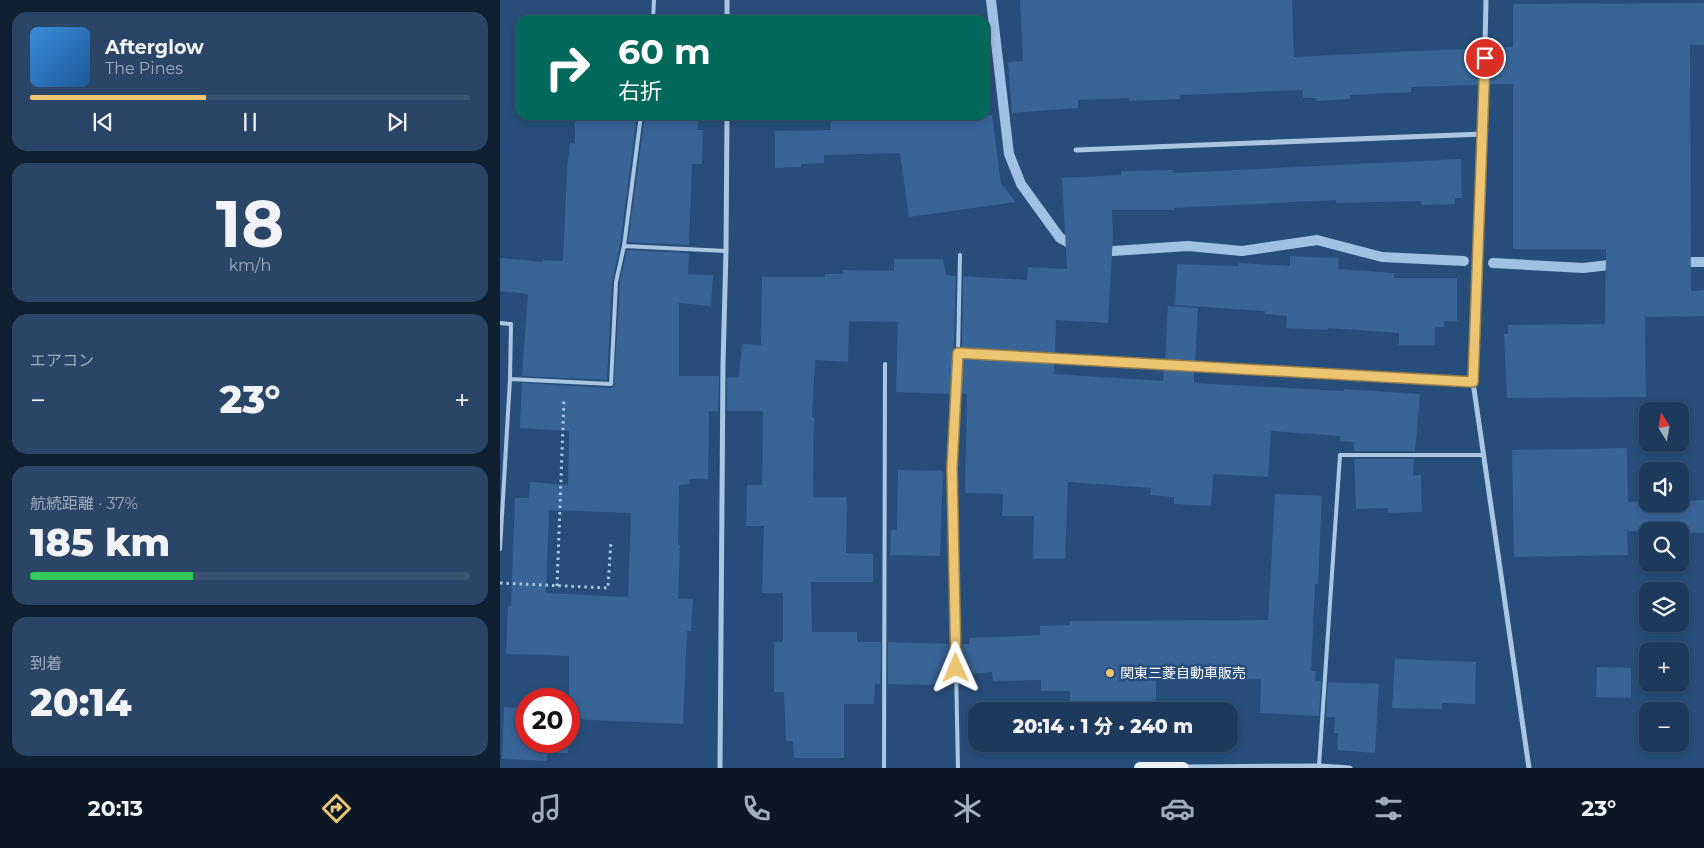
<!DOCTYPE html>
<html lang="ja">
<meta charset="utf-8">
<style>
body{margin:0;font-family:Montserrat,"Noto Sans JP",sans-serif;background:#2a4565;color:#f1f3f6;height:100vh;display:flex;flex-direction:column;font-size:19px;white-space:nowrap}
*{box-sizing:border-box;margin:0}
p{font-size:16px;color:#a0adbb}
.icon{flex:none;width:28px;height:28px;fill:none;stroke:currentColor;stroke-width:2;stroke-linecap:round;stroke-linejoin:round}
.map{position:relative;flex:1;overflow:hidden}
.details{display:flex;flex-direction:column;gap:12px;padding:12px;background:#102033;width:500px}
.details>*{flex:none}
.guide{position:absolute;left:15px;top:15px;width:475px;height:105px;border-radius:15px;box-shadow:0 2px 8px #0003,0 0 0 1px #3b5472;background:#00695c;color:#fff;overflow:hidden}
.needle{width:32px;rotate:349deg}
.tools{position:absolute;left:1139px;top:402px;display:grid;gap:10px}
.tools a{display:grid;place-items:center;width:50px;height:50px;border-radius:10px;background:#1d3a5c;box-shadow:0 2px 8px #0003,0 0 0 1px #3b5472;font-size:25px}
.speed{position:absolute;left:15px;top:688px;display:flex;gap:10px;font-size:25px;font-weight:700;text-align:center}
.speed>*{display:grid;place-content:center;width:65px;height:65px;border-radius:50%;background:#1d3a5c;box-shadow:0 2px 8px #0003,0 0 0 1px #3b5472;line-height:1}
.speed .limit{border:8px solid #d22;background:#fff;color:#111}
.pin{position:absolute;display:grid;place-items:center;width:42px;height:42px;color:#fff;margin:-21px;border:2px solid #fff;border-radius:50%;box-shadow:0 1px 5px #0007}
.me{position:absolute;width:55px;margin:-28px;rotate:359deg;stroke-linejoin:round;filter:drop-shadow(0 0 4px #0008)}
.turn{display:flex;align-items:center;gap:18px;height:105px;padding:0 20px;font-size:22px}
.turn .icon{width:65px;height:65px;stroke-width:2.5}
.turn b{display:block;font-size:35px;line-height:42px}
.big{font-size:38px;font-weight:800;line-height:1.1}
.details .widget{flex:1;display:flex;flex-direction:column;justify-content:center;gap:8px;min-width:0;padding:0 18px;border-radius:15px;background:#2a4565}
.details .dial{align-items:center;gap:0}
.dial b{font-size:65px;line-height:1}
.song{display:flex;align-items:center;gap:15px}
.cover{width:60px;height:60px;border-radius:8px;background:linear-gradient(135deg,hsl(210 70% 55%),hsl(210 70% 35%))}
.played{height:5px;border-radius:2px;background:linear-gradient(90deg,#ebc572 40%,#3b5472 40%)}
.keys{display:flex;justify-content:space-around;direction:ltr}
.heat{display:flex;justify-content:space-between;align-items:center;font-size:28px;direction:ltr}
.charge{height:8px;border-radius:4px;background:linear-gradient(90deg,#34c759 37%,#3b5472 0)}
.trip{position:absolute;left:468px;top:702px;width:270px;height:50px;border-radius:15px;background:#1d3a5c;box-shadow:0 2px 8px #0003,0 0 0 1px #3b5472;font-weight:800;line-height:50px;text-align:center}
.menu{display:flex;height:80px;justify-content:space-around;align-items:center;background:#0c1725;color:#a0adbb}
.menu .icon{width:35px;height:35px}
.menu .on{color:#ebc572}
.menu b{font-size:22px;color:#f1f3f6}
main{display:flex;flex:1;min-height:0}
.map>svg:first-child{display:block}
.lines{fill:none;stroke-linecap:round;stroke-linejoin:round}
.stream{stroke:#a0c1e4;stroke-width:10}
.building{fill:#386496;fill-rule:evenodd}
.path{stroke:#abc6e3;stroke-width:3;stroke-dasharray:2.5 4;stroke-linecap:butt}
.service{stroke:#abc6e3;stroke-width:4}
.minor{stroke:#abc6e3;stroke-width:5}
.primary{stroke:#eaf2fc;stroke-width:12}
.route-casing{stroke:#99804a;stroke-width:12}
.route{stroke:#ebc572;stroke-width:9}
.poi-dot{fill:#ebc572;stroke:#274d7a;stroke-width:2}
.labels{text-anchor:middle;stroke-width:5;stroke-linejoin:round;paint-order:stroke}
.poi-label{font-size:14px;fill:#fff;stroke:#274d7a;text-anchor:start}
</style>
<main>
<section class="details">
<div class="widget">
<div class="song"><i class="cover"></i><div><b>Afterglow</b><p>The Pines</p></div></div>
<div class="played"></div>
<div class="keys"><svg class="icon" aria-label="previous" viewBox="0 0 24 24"><path d="M18 5L8 12l10 7zM5 5v14"/></svg><svg class="icon" aria-label="pause" viewBox="0 0 24 24"><path d="M8 5v14M16 5v14"/></svg><svg class="icon" aria-label="next" viewBox="0 0 24 24"><path d="M6 5l10 7-10 7zM19 5v14"/></svg></div>
</div>
<div class="widget dial"><b>18</b><p>km/h</p></div>
<div class="widget"><p>エアコン</p>
<div class="heat"><a>−</a><b class="big">23°</b><a>+</a></div>
</div>
<div class="widget"><p>航続距離 · 37%</p><b class="big">185 km</b><div class="charge"></div></div>
<div class="widget"><p>到着</p><b class="big">20:14</b></div>
</section>
<div class="map">
<svg width="1204" height="768" viewBox="0 0 1204 768">
<rect width="100%" height="100%" fill="#274d7a"/>
<g class="lines">
<path class="stream" d="M491,0L509,154L521,184L560,238L577,247
M599,250L613,251L688,246L742,251L817,240L882,257L964,261
M1178,262H1204
M993,263L1083,268L1118,264"/>
</g>
<path class="building" d="M520,0H792L794,57L981,48L980,85L911,87V92L850,95V99L816,101V98H803V90L680,95V99L629,101V98L578,100V108L512,113L508,62L523,61Z
M1204,3V45H1190L1191,283V291L1204,290V316L1145,317L1146,397L1007,398L1004,334H1008V325L1105,324L1106,249H1013V84H988L989,48L1013,47V4Z
M75,115H137L120,245L112,282L107,380L22,376L28,294L0,291V258L43,262V260L63,261L67,170L70,143L75,144Z
M145,115H198L197,130H203L202,164H192L189,245L128,242Z
M331,115H492L501,184L516,202L409,217L400,153L324,155V163L301,164V167L275,168V131L331,130Z
M961,159L962,198H955V204L921,205V201L836,203V200L674,208V210H612L613,236L608,323L556,320L555,355L462,349L463,276L527,280L528,267L567,269L562,178L621,175V171L673,170V173Z
M127,250L189,253L188,274L213,275L211,306L179,303V376H219L218,411H209L208,479H189V484L179,485L178,545H180L178,599H193L191,631H187L183,724L70,719L68,753L47,752V761L2,759L4,707L26,708V741H69V656L6,654L8,606H11L15,498H29L30,482L68,485L69,431L20,428L22,383L111,388L114,386L120,282ZM49,510L131,513L128,597L46,593Z
M790,256L839,258L838,269L894,273V278H957V321H944V327H935V345H899V333L828,328V330L786,328L787,316L765,314V311L675,305L677,264L739,266V263L790,266Z
M394,259H443L446,275L456,276L452,394L396,392L398,322L349,321L348,362L315,360L312,417H314L313,497H347L346,553L373,554V582H311L312,632H357V642H381L380,684H375L374,704H344V758H294L293,741H286L284,692H274V642H283V593H262L264,526H246L247,485H262L263,411H227V377H239L242,344L261,345L262,277H325V274H343V270L394,271Z
M668,306L698,308L695,363L665,361Z
M462,357L554,362V374L663,381L664,368L694,370V383L844,391V389L920,394L915,451H854V442L840,441V436L771,431L768,477L713,474L711,506L674,504V497L650,495L651,488L568,482L565,559H533L534,516H502L503,494L465,493L467,394H460Z
M1127,448L1128,502L1148,501V504H1180V501L1204,500V533L1127,531L1128,555L1014,557L1012,450Z
M854,459H914L913,475H921L922,512L888,513V508L856,509Z
M398,470L443,471L440,556L390,555L391,530H397Z
M775,494L822,496L818,584H815L811,671H816L815,681H821L819,716L760,713L761,679L719,680V671L656,672V711H570V691H541V680L493,681L492,672L460,675L459,644H469V638L540,635V626L570,625V621L768,620Z
M388,642L452,644V675L439,676V685L388,684Z
M895,659L976,662L975,704L942,703V709L892,708Z
M1097,667L1131,668V698L1096,697Z
M828,682L879,684L875,753L837,750L838,733H834L835,717H826Z"/>
<g class="lines">
<path class="path" d="M0,583L108,588L111,540
M57,586L64,399"/>
<path class="service" d="M153,20L154,0
M124,246L226,251
M0,323L11,324L10,379L0,549
M458,353L973,382
M10,379L111,384L116,282L124,246L141,115
M819,766L840,455H984
M384,768L385,364
M458,768L452,468L458,353L460,255"/>
<path class="minor" d="M986,0L983,134L973,382L1029,768
M227,20V0
M576,150L983,134
M683,767L819,766L850,768
M220,768L223,364L226,251L227,115"/>
<path class="primary" d="M640,768H683"/>
</g>
<g class="lines">
<g class="route-casing">
<path id="route" d="M456,668L452,468L458,353L973,382L985,58"/>
</g>
<use href="#route" class="route"/>
</g>
<circle class="poi-dot" cx="610" cy="673" r="5"/>
<g class="labels">
<g class="poi-label">
<text x="620" y="678">関東三菱自動車販売</text>
</g>
</g>
</svg>
<div class="tools">
<a><svg class="needle" viewBox="-14 -14 28 28"><path d="M0-13l5 13h-10z" fill="#e53935"/><path d="M0 13l5-13h-10z" fill="#a0adbb"/></svg></a>
<a><svg class="icon" aria-label="sound" viewBox="0 0 24 24"><path d="M4 9h4l5-4v14l-5-4H4zM17 9q2 3 0 6"/></svg></a>
<a><svg class="icon" aria-label="search" viewBox="0 0 24 24"><circle cx="10" cy="10" r="6"/><path d="M15 15l6 6"/></svg></a>
<a><svg class="icon" aria-label="layers" viewBox="0 0 24 24"><path d="M12 4l9 5-9 5-9-5zM3 14l9 5 9-5"/></svg></a>
<a>+</a>
<a>−</a>
</div>
<div class="speed"><div class="limit">20</div></div>
<div class="pin" style="left:985px;top:58px;background:#d93025"><svg class="icon" aria-label="arrive" viewBox="0 0 24 24"><path d="M6 21V4h12l-3 4 3 4H6"/></svg></div>
<svg class="me" style="left:456px;top:668px" viewBox="-20 -20 40 40"><path d="M0-17L14 15 0 8-14 15z" fill="#ebc572" stroke="#fff" stroke-width="4"/></svg>
<div class="trip">20:14 · 1 分 · 240 m</div>
<div class="guide">
<div class="turn"><svg class="icon" aria-label="right" viewBox="0 0 24 24"><path d="M7 20v-9h11M14 6l5 5-5 5"/></svg><div><b>60 m</b>右折</div></div>
</div>
</div>
</main>
<nav class="menu">
<b>20:13</b>
<svg class="icon on" aria-label="directions" viewBox="0 0 24 24"><path d="M12 3l9 9-9 9-9-9zM9 14v-3h6M13 9l2 2-2 2"/></svg>
<svg class="icon" aria-label="music" viewBox="0 0 24 24"><path d="M9 18V5l10-2v13"/><circle cx="6" cy="18" r="3"/><circle cx="16" cy="16" r="3"/></svg>
<svg class="icon" aria-label="phone" viewBox="0 0 24 24"><path d="M5 4h4l2 5-3 2q2 4 5 5l2-3 5 2v4C11 20 4 13 5 4z"/></svg>
<svg class="icon" aria-label="climate" viewBox="0 0 24 24"><path d="M12 3v18M4 7l16 10M4 17L20 7"/></svg>
<svg class="icon" aria-label="car" viewBox="0 0 24 24"><path d="M5 17H2v-5l4-1 3-4h7l3 4 3 1v5h-3M9 17h6M6 11h13"/><circle cx="7" cy="17" r="2"/><circle cx="17" cy="17" r="2"/></svg>
<svg class="icon" aria-label="filters" viewBox="0 0 24 24"><path d="M4 7h16M4 17h16"/><circle cx="9" cy="7" r="2"/><circle cx="15" cy="17" r="2"/></svg>
<b>23°</b>
</nav>
